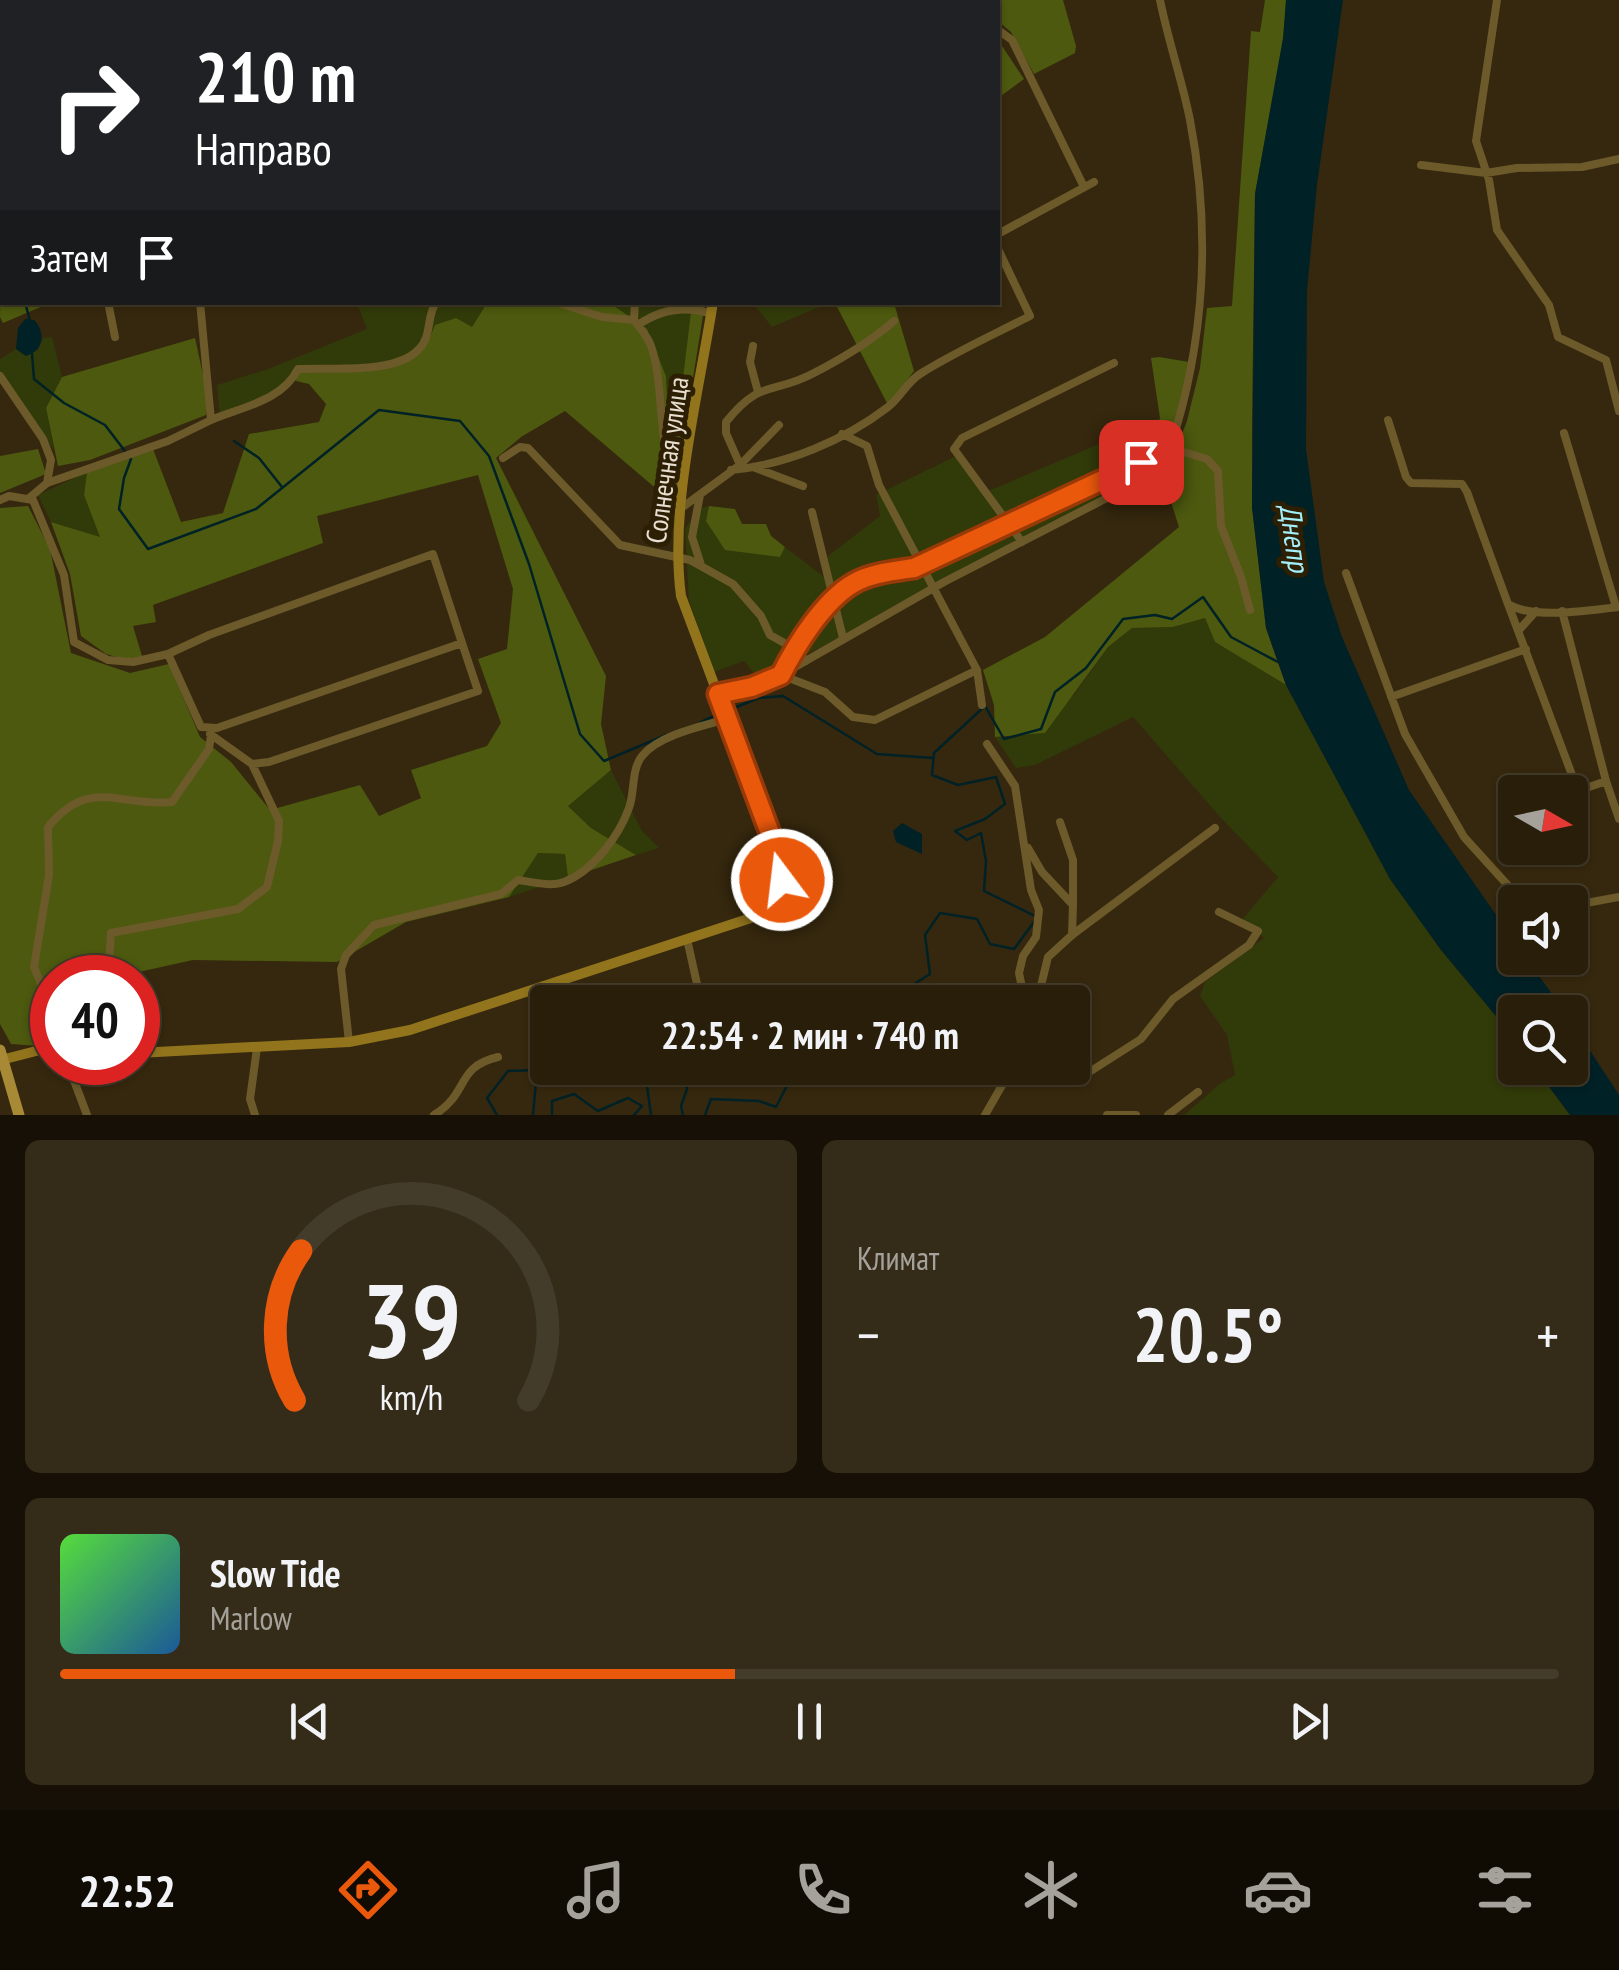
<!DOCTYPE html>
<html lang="ru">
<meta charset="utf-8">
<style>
body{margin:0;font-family:"PT Sans Narrow",sans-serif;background:#342b18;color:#f1f3f6;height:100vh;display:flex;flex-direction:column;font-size:38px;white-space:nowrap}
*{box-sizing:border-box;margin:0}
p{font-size:32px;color:#a5a29c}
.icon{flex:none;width:55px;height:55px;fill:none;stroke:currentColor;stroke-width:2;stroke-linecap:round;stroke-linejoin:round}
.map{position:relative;height:1115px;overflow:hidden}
.panel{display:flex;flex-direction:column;gap:25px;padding:25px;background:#161006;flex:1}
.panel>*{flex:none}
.banner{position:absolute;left:0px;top:0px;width:1000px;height:305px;box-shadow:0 2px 8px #0004,0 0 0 2px #443c2b;background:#202124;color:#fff;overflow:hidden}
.needle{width:65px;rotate:99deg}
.buttons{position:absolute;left:1498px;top:775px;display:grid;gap:20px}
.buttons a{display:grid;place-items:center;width:90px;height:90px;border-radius:10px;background:#281e0a;box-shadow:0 2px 8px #0004,0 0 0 2px #443c2b;font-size:50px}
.speed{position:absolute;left:30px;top:955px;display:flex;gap:20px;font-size:50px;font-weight:700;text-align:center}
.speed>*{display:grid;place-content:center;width:130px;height:130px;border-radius:50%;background:#281e0a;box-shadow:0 2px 8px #0004,0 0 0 2px #443c2b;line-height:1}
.speed .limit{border:15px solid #d22;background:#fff;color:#111}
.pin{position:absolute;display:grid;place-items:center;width:85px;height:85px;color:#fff;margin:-42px;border-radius:20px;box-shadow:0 5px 15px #0006}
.me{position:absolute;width:110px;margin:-55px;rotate:345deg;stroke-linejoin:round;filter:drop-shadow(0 0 8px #0008)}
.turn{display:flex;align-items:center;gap:35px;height:210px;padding:0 30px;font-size:45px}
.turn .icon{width:130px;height:130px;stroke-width:2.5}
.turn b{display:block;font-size:70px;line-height:85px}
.then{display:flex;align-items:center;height:95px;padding:0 30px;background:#0003;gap:20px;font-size:38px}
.big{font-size:75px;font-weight:700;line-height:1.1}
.panel .tile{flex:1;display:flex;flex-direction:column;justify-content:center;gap:15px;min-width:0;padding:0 35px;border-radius:15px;background:#342b18}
.panel .dial{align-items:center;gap:0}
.dial svg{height:260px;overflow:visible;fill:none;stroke:#443c2b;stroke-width:7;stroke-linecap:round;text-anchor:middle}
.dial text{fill:#f1f3f6;stroke:none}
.song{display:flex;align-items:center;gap:30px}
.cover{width:120px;height:120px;border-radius:15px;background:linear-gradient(135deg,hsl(110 70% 55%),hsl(210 70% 35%))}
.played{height:10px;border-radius:5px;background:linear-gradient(90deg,#ea580c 45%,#443c2b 45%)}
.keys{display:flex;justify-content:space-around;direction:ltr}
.heat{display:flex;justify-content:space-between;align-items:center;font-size:55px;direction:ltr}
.panel .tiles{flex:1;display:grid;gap:25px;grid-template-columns:1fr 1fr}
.tile:last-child{grid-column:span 2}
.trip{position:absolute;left:530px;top:985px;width:560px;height:100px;border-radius:10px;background:#281e0a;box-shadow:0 2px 8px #0004,0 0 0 2px #443c2b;font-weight:700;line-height:100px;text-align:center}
.tabs{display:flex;height:160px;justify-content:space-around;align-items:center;background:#100c04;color:#a5a29c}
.tabs .icon{width:70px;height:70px}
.tabs .on{color:#ea580c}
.tabs b{font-size:45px;color:#f1f3f6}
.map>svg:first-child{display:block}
.green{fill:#313a09}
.forest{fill:#4c590e}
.water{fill:#002126}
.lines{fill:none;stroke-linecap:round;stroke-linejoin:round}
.stream{stroke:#002126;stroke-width:2.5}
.street{stroke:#6c5a2a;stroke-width:8}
.secondary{stroke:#91741c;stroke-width:10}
.primary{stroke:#a78936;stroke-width:11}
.route-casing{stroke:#983908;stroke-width:25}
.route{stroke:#ea580c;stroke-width:18}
.labels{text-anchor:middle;stroke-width:10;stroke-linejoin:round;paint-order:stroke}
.street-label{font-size:28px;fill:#e8dfd0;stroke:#2c1f04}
.water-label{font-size:30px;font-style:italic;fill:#a3effb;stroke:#2c1f04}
</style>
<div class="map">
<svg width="1619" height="1115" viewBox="0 0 1619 1115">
<rect width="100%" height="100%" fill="#36280e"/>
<path class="green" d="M357,303H487L472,327L435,325C431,334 428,347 419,353C395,369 327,370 298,371L296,381L220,416L217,385L268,369L367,329Z
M610,303H692L676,436H669L666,376L647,330Z
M753,303H829L772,327Z
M52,337L62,377L46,408L54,450L0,372V359L16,349L26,356L38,350L43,338Z
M1160,418L1152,444L1168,449L1163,470L759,679L744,661L714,672L689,601L685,529L698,509L709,506L706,521L780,557L785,547L823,576L828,556L880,516L876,495L960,454L986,492Z
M87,472L84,495L101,538L51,522L38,495Z
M1205,618L1215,642L1286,685L1390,879L1441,950L1515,1039V1068H1535L1570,1115H1184L1221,1083L1235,1075L1227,1035L1200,996L1205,982L1264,938L1242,920L1278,877L1221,818L1133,717L1035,765L1016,768L995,737L1014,738L1074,695L1108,647L1132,628L1173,627Z
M611,770L642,831L659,848L636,855L591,828L567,805Z
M537,853L565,854L568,878L509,897Z"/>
<path class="forest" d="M0,0L83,2H2L0,84Z
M971,0H1063L1076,46L1075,53L1034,74L1011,32L998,21V2Z
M1265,0H1286L1284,38L1255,194L1252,422V507L1266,628L1286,685L1215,642L1205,618L1173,627L1132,628L1108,647L1045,733L995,737L994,705L983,670L1045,637L1179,527L1164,480L1187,421L1200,368L1207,308L1232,306L1251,31L1260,32Z
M998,40L1024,79L998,98Z
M2,232V302L42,303L43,306L3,323L0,317Z
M487,303H610L647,329L666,376L669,435L676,436L692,303H705L673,503L565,411L521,437L496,458L606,676L601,724L611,770L568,806L591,828L636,855L568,878L565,854L538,853L509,897L406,922L337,962L193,960L116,977L52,978V1047L11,1044L0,1024V508L28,506L50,549L71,653L130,673L169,664L200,737L231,762L270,810L360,785L379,816L421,798L411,770L487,746L501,723L478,659L507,649L513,589L478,475L317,516L323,543L153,605L156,622L133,626L142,656L134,662L106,654L81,636L70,574L51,522L100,537L84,495L87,472L153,449L181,522L223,513L249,434L319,422L326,404L309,384L296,381L297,371C327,370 395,369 419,353C428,347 431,334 435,325L456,318L472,327Z
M835,303H894L914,371L888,405Z
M195,338L207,393L206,415L90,460L58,466L46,408L62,377Z
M1159,357L1189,362L1176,426L1168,449L1152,444L1160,418L1151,358Z
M38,449L46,474L0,493V456Z
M709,506L735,509L742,524H766L771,536L785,547L780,557L725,550L706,521Z"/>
<path class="water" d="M1286,0H1343L1317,185L1307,291L1306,449L1324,582L1342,637L1409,790L1515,942V958H1526L1565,1012H1515V1039L1441,950L1390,879L1286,685L1266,628L1252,507L1255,194L1283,38Z
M25,319L34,320C46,332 44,351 26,356L16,349L18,328Z
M902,823L922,834V854L896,842L893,831Z
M1570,1020L1619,1095V1115H1570L1535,1068H1570Z"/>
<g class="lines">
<path class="stream" d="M0,196L2,206
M0,290H2
M25,302L30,321
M32,354L34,379L64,403L105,425L131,459L124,478L119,509L148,549L256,509L379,410L460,421L489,456L529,564L580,734L604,761L666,735
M234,441L259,458L282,487
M729,710L759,698L783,696L877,754L933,758
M701,722L721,713
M1035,916L984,891L986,861L981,833L967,840L955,831L985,819L1005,804L996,777L958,785L932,775L934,753L985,706L1004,739L1041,729L1055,692L1086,668L1123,619L1155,615L1172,619L1203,597L1231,637L1278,662
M891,1002L900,993L930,974L925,935L940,913L977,919L990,944L1014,949L1034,922
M680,1068L687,1089L681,1106L683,1115
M497,1115L487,1098L508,1071L537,1070L533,1115
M552,1115V1101L574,1094L598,1111L628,1098L642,1106L634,1115
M651,1115L647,1086L674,1068
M705,1115L711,1099L759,1101L776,1107L796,1068"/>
<path class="street" d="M608,0L610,2
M966,0L969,2
M1497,0L1476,141L1489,180L1497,230L1549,305L1558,337L1606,360L1619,411
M132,2L133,0
M499,2L504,0
M678,2V0
M998,30L1012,40L1084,187
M0,120L2,119
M1421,165L1486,173L1517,168L1582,167L1619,159
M0,227L2,226
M998,234L1094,182
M108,302L115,337
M556,302L602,317L634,320L635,302
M634,320C640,328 648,337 651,346C666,388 655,457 682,490
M638,325C661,309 685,305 712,314
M753,346L750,362L758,392
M0,376L43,439L51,460L47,483
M211,420C242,407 282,401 298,369C330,367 396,375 419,349C431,337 427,320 434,306
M1388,420L1406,477L1411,483L1462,484L1467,492L1508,604C1534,620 1589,610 1619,607
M1564,433L1616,607
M842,434L867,446L879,485L977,670L982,705
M503,458L520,447L528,448L620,545L690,560L733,584L761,616L770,635L795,649L806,661
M740,465L726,433V422C761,378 773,395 814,373C843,358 869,343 894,321
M753,467L803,486
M731,470C786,465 845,440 888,407C900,398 907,382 920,374C955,352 993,335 1030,316L998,249
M700,495L692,537L701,565
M28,499L47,483L168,441L211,420L200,302
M0,500L9,496L33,500L64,575L74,642L108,660L133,662L168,654L209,635L433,554L462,643L217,728L201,727L168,654
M680,509L740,465L779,425
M812,512L843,638
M1022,542L954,449L962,438L1114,363
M1346,573L1405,734L1464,837L1523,902
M1508,604L1578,791L1606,781L1619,819
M1562,611L1606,781
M1519,630L1536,611
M977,670L875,720L853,717L825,692L781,675L944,582L1165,468L1170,448L1207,459L1218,471L1221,526L1241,577L1250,610
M717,694L752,687L781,675C795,645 825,600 854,583C871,573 895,571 914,569L1170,448C1205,342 1211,230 1190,120C1182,80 1168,40 1160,0
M1391,697L1526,649
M210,734L252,764L269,762L478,691L462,643
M987,744L1015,786L1031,890L1039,910L1036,937L1023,956L1019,973L1025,1002
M1060,822L1073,860V905
M1028,848L1042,872L1073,905L1072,935
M1570,906L1619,897
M687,939L701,1002
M108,978L111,933L238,909L267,887L278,841L279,821L252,764
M1037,1002L1048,957L1072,935L1215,828
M52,1010L34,967L49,875L48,827C90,776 118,807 172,802L209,749L211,735
M349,1042L341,969L346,955L374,925L501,894L518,880C532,882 551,887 564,882C593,871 619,836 629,808C635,792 631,770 642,756C659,735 702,726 727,719
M67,1062L87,1115
M1054,1068L1083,1076L1141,1039L1173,999L1249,945L1258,931L1219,912
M255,1115L250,1099L257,1048
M434,1115C470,1093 455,1067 498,1057
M985,1115L1012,1068
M1107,1115H1136
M1168,1115L1198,1092"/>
<path class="secondary" d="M763,2V0
M138,1053L349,1042L410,1030L757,916C784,896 783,885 777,852L681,596C669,506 699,393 713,302
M5,1059L40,1050L52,1053"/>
<path class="primary" d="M0,1050L19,1115"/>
</g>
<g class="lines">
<g class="route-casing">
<path id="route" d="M782,880L777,852L718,694L752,687L781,675C796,645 824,600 854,583C871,573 895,571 914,568L1141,462"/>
</g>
<use href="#route" class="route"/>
</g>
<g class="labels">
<g class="street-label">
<text transform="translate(667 460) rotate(-82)" y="10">Солнечная улица</text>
</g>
<g class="water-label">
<text transform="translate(1294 538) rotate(82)" y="10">Днепр</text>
</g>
</g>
</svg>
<div class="buttons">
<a><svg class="needle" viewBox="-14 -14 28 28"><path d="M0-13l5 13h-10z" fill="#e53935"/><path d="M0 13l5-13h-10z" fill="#a5a29c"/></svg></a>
<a><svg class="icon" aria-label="sound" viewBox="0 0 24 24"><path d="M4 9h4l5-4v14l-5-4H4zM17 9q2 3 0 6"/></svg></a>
<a><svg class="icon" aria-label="search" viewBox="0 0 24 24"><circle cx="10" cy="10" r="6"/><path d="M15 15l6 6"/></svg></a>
</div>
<div class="speed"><div class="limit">40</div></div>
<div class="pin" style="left:1141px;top:462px;background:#d93025"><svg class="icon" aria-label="arrive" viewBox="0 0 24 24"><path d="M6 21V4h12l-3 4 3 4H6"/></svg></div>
<svg class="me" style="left:782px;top:880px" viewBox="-20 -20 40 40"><circle r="17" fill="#ea580c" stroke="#fff" stroke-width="3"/><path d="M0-11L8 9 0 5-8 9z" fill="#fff"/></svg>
<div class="trip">22:54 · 2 мин · 740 m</div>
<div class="banner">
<div class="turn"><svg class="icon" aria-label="right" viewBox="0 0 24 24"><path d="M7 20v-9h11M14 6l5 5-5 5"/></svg><div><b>210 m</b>Направо</div></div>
<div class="then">Затем<svg class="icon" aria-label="arrive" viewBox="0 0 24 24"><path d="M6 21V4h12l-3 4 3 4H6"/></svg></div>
</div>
</div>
<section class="panel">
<div class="tiles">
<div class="tile dial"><svg viewBox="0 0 100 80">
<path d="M14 69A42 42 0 1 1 86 69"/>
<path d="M14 69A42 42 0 0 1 16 23" stroke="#ea580c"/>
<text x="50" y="56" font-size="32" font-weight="700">39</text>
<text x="50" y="72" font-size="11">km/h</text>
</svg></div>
<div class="tile"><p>Климат</p>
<div class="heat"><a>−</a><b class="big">20.5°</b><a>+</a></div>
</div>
<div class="tile">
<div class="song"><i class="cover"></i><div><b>Slow Tide</b><p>Marlow</p></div></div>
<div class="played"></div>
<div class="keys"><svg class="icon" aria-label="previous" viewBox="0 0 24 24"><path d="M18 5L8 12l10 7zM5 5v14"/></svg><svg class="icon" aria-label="pause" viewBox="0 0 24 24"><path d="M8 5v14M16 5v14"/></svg><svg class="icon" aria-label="next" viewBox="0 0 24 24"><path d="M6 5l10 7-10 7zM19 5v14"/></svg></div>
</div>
</div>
</section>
<nav class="tabs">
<b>22:52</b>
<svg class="icon on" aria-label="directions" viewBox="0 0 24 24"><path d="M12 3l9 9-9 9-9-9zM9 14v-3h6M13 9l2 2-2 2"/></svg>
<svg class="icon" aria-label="music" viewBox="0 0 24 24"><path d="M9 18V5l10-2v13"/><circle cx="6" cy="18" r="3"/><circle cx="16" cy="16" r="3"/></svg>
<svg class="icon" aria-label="phone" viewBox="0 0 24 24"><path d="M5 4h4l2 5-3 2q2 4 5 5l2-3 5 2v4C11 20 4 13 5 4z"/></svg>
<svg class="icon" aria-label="climate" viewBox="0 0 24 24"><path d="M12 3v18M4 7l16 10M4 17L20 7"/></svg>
<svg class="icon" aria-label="car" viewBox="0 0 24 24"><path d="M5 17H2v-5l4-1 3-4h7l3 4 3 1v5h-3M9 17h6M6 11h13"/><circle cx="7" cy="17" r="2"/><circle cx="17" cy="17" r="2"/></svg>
<svg class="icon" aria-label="filters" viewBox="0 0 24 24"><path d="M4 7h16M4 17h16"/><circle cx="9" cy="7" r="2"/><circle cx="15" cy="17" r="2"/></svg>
</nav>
